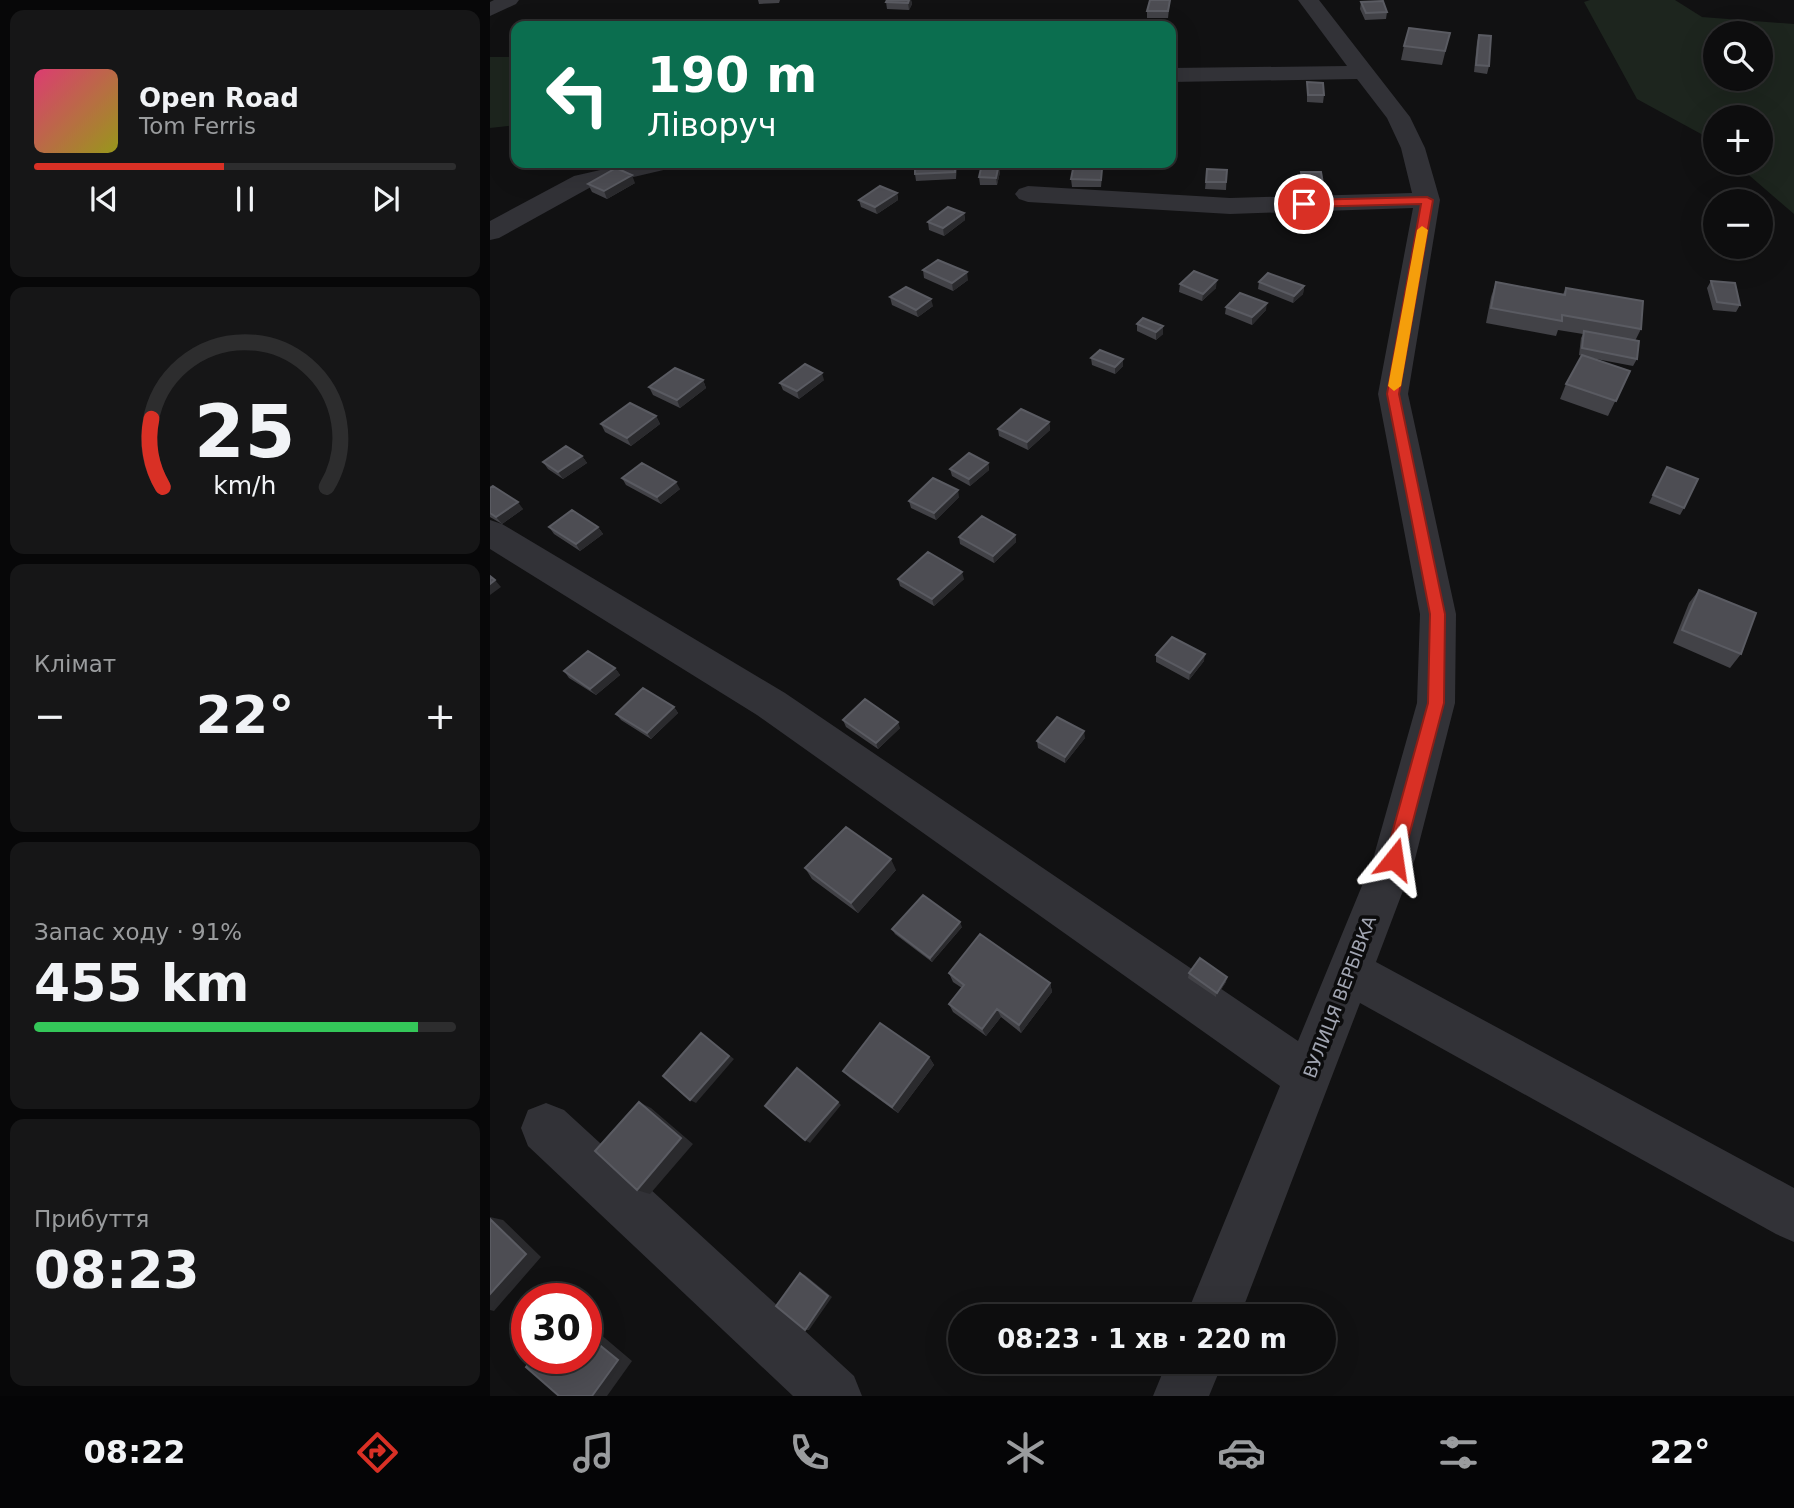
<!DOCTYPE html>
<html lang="uk">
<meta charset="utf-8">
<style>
body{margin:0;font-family:"DejaVu Sans",sans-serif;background:#161617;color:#f1f3f6;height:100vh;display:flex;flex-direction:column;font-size:26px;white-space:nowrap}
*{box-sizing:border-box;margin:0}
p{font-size:23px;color:#9a9c9e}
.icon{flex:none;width:38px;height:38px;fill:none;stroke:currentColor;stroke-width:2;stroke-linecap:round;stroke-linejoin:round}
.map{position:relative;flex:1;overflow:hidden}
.details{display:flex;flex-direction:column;gap:10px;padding:10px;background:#070708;width:490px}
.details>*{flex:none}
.banner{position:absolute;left:21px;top:21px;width:665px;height:147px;border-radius:14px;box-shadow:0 7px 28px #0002,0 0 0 2px #2d2d2e;background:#0b6e4f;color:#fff;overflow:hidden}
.tools{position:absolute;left:1213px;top:21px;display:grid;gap:14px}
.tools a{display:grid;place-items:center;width:70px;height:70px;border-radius:50%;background:#0d0d0e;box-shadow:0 7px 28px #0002,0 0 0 2px #2d2d2e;font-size:35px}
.speed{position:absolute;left:21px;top:1283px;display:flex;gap:14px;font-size:35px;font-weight:700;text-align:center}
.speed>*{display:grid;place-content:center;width:91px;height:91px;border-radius:50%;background:#0d0d0e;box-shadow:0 7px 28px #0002,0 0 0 2px #2d2d2e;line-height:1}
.speed .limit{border:10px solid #d22;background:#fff;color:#111}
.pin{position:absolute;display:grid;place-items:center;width:60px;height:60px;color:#fff;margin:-30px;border:4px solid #fff;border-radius:50%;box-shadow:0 2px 7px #0007}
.me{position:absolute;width:77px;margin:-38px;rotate:15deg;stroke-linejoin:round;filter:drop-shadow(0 0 5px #0008)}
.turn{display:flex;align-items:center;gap:24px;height:147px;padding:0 21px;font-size:32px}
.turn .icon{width:91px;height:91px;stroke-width:2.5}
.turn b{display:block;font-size:49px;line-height:60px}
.big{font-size:52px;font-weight:800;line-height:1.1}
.details .widget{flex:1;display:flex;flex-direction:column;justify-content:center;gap:10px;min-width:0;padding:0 24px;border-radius:14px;background:#161617}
.details .dial{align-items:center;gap:0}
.dial svg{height:182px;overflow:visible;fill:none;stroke:#2d2d2e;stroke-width:7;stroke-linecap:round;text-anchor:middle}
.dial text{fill:#f1f3f6;stroke:none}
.song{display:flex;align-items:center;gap:21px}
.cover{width:84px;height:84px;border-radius:10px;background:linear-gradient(135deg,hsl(340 70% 55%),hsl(60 70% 35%))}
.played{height:7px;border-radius:4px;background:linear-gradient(90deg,#d93025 45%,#2d2d2e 45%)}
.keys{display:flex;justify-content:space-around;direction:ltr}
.heat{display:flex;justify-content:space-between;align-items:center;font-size:38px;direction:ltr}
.charge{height:10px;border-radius:5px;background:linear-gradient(90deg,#34c759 91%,#2d2d2e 0)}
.trip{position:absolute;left:458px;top:1304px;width:388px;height:70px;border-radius:35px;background:#0d0d0e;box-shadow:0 7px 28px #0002,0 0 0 2px #2d2d2e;font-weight:800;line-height:70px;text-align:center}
.menu{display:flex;height:112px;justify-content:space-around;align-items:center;background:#050506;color:#9a9c9e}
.menu .icon{width:49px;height:49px}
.menu .on{color:#d93025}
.menu b{font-size:32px;color:#f1f3f6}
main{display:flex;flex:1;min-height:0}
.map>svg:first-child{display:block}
.green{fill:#1d251e;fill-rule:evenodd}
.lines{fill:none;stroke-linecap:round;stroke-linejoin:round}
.minor{fill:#323237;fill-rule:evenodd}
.wall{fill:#424247}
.shaded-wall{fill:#2a2a2d}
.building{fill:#4d4d53;stroke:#5a5b62;stroke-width:2}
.route{fill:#d93025;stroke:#8d1f18;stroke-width:2}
.slow{fill:#f59e0b}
.labels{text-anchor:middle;stroke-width:7;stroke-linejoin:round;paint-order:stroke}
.street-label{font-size:18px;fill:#a2a6b3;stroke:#0c0c0d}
</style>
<main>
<section class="details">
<div class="widget">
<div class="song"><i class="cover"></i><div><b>Open Road</b><p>Tom Ferris</p></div></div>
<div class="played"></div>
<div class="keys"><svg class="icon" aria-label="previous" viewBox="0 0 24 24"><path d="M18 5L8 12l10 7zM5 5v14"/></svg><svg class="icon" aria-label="pause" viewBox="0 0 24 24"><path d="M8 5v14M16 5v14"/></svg><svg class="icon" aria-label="next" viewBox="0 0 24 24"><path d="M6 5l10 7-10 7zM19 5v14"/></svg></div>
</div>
<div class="widget dial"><svg viewBox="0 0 100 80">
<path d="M14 69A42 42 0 1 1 86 69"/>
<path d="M14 69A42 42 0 0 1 9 39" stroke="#d93025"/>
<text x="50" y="56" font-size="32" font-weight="700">25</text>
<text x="50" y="72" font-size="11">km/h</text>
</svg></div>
<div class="widget"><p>Клімат</p>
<div class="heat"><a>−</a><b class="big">22°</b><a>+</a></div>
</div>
<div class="widget"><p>Запас ходу · 91%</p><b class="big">455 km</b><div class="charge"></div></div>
<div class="widget"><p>Прибуття</p><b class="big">08:23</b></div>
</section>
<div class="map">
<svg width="1304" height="1396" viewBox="0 0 1304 1396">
<rect width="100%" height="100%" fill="#111112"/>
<path class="green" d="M1100,0H1185L1212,17L1304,24V214L1245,163H1270V117H1225V145L1213,135L1147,99L1094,2ZM1225,33H1270V79H1225Z
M0,57H26V125L0,128Z"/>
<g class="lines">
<path class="minor" d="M4,0H29L26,4L0,16V2Z
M808,0H829L920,117L935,148L950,200L918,394L966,614L965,703L925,859L886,962L1304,1188V1242L1286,1234L870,1003L750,1316H696L790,1086L267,715L0,549V520L12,524L295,693L808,1041L883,859L927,703L930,614L888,394L923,208L740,214L538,202L529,199L525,194L529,189L538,186L740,198L922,193L911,148L897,118L867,79L681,82V68L857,66Z
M141,163H185L182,168L101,187L9,238L0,240V221L84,176Z
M56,1103L74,1110L364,1376L372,1396H303L38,1146L31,1128L38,1110Z
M677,1362H733L719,1396H663Z"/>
</g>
<path class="wall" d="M268,0H290L289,3L269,4Z
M397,0H421L422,4L419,10L397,9L396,2Z
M680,0L678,18H657V11Z
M871,2L897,12L896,19L875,20L870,9Z
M960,33L952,65L911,60L914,46Z
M989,35L999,66L997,74L984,72L987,42Z
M817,82L834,95L833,103L817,102Z
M425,163H467L466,179L426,181L425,174Z
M717,169L737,170L736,190L715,189Z
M510,172L507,185H490L489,177Z
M811,172L834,189L833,197H813L810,179Z
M612,176L611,187H582L581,179Z
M145,183L117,199L102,192L98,184Z
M407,193L408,200L387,214L371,207L369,200Z
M474,213L475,220L454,236L439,230L438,222Z
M433,270L478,280L463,291L434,278Z
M1221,281L1250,305L1246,312L1223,310L1217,288Z
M769,282L814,286L813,294L803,303L768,289Z
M1006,282L1073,294L1076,288L1151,329L1145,341L1147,359L1143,366L1101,358L1140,371L1118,416L1070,399L1076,384L1092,356L1089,355L1091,338L1093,334L1068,330L1066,336L996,323L1001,297Z
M690,284L726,288L712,301L689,292Z
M400,297L443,306L428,317L402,305Z
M736,307L776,310L762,325L735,314Z
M647,324L673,326V334L666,340L647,331Z
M601,358L633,366L625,374L602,365Z
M213,380L216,388L190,408L163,395L159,387Z
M334,380L309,399L293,390L290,383Z
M166,416L170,424L141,446L115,432L111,424Z
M559,422L560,430L538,450L509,436L508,429Z
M92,456L97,463L73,479L58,469L53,462Z
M498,463L499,470L480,486L462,476L460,469Z
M1173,474L1194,508L1190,515L1159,503Z
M132,478L190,489L171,504L136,485Z
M0,488L33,509L12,524L0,517Z
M469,497L446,520L421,508L419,501Z
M59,527H108L113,534L90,551L64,534Z
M525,535L526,542L504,563L470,544L469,537Z
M408,579H474L444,606L410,586Z
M1209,590L1251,654L1240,668L1183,643L1199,603Z
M666,655L714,661L699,680L666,662Z
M125,668L130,675L106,695L79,678L74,671Z
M184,707L188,713L161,739L131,720L126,714Z
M353,720L410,728L388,749L356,727Z
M595,738L575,763L548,748L547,741Z
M315,868L406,870L368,913L322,879Z
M472,927L442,962L405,934L402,929Z
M459,973L560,983L562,992L531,1033L511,1017L496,1036L463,1012L459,1004L472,988L463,982Z
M699,973L736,982L726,997L698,978Z
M439,1057L444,1065L408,1113L360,1078L353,1071Z"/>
<path class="shaded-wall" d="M419,0H421L422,4L419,10L418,3Z
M509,164L510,172L507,185L506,178Z
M142,175L145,183L117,199L114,191Z
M407,193L408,200L387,214L385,207Z
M474,213L475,220L454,236L453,228Z
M477,272L478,280L463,291L462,283Z
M727,280L726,288L712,301L713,294Z
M814,286L813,294L803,303L804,296Z
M441,299L443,306L428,317L426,310Z
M777,303L776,310L762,325V317Z
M673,326V334L666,340V332Z
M633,359V366L625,374V367Z
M332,373L334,380L309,399L307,391Z
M213,380L216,388L190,408L187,400Z
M166,416L170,424L141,446L137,438Z
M559,422L560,430L538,450L537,442Z
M92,456L97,463L73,479L68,472Z
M498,463L499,470L480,486L479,479Z
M186,482L190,489L171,504L167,497Z
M468,490L469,497L446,520L444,513Z
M28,502L33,509L12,524L6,517Z
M108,527L113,534L90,551L86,544Z
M525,535L526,542L504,563L503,556Z
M472,572L474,579L444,606L442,599Z
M5,580L11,587L0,595V584Z
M715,654L714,661L699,680L700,673Z
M125,668L130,675L106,695L100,689Z
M184,707L188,713L161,739L157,733Z
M408,722L410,728L388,749L386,743Z
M594,731L595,738L575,763V757Z
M401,859L406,870L368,913L361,903Z
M470,922L472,927L442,962L440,958Z
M737,977L736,982L726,997L727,993Z
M560,983L562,992L531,1033L529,1025Z
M507,1009L511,1017L496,1036L492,1029Z
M211,1033L244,1059L206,1103L200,1100Z
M439,1057L444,1065L408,1113L402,1107Z
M149,1102L161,1108L203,1144L160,1194L147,1190Z
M348,1102L351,1105L320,1143L315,1140Z
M0,1217L13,1220L51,1257L4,1311L0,1310Z
M310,1273L315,1275L342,1297L319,1330H315Z
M96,1322L142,1361L117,1396H102L96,1334Z"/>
<path class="building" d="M397,0H419L418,3L396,2Z
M660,0H680L678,11H657Z
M893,1L897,12L876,13L871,2Z
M56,24L80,26H53Z
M919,28L960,33L955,51L914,46Z
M989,35L1001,36L999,66L986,65Z
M817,82L833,83L834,95H818Z
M425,163H465V172L425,174Z
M492,164H509L506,178L489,177Z
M126,168L142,175L114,191L98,184Z
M583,169H612L611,180L581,179Z
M717,169L737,170L736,182H716Z
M811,172H831L834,189H814Z
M390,186L407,193L385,207L369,200Z
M458,207L474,213L453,228L438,222Z
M448,260L477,272L462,283L433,270Z
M704,271L727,280L713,294L690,284Z
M778,273L814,286L804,296L769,282Z
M1221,281L1245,283L1250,305L1227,302Z
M1006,282L1075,295L1076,288L1153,301L1151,329L1072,315V321L1001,308Z
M416,287L441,299L426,310L400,297Z
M750,293L777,303L762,317L736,307Z
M653,318L673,326L666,332L647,324Z
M1094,331L1149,341L1147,359L1092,348Z
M610,350L633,359L625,367L601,358Z
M1092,355L1140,371L1126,401L1076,384Z
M315,364L332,373L307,391L290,383Z
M185,368L213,380L187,400L159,387Z
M140,403L166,416L137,438L111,424Z
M531,409L559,422L537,442L508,429Z
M76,446L92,456L68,472L53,462Z
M479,453L498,463L479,479L460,469Z
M152,463L186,482L167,497L132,478Z
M1177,467L1208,479L1194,508L1163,495Z
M443,478L468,490L444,513L419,501Z
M3,486L28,502L6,517L0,513V488Z
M82,510L108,527L86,544L59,527Z
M492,516L525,535L503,556L469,537Z
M438,552L472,572L442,599L408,579Z
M0,576L5,580L0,584Z
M1209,590L1266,613L1251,654L1192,630Z
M682,637L715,654L700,673L666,655Z
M98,651L125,668L100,689L74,671Z
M153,688L184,707L157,733L126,714Z
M375,699L408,722L386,743L353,720Z
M567,717L594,731L575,757L547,741Z
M356,827L401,859L361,903L315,868Z
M433,895L470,922L440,958L402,929Z
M490,934L560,983L529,1025L507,1009L492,1029L459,1004L474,985L459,973Z
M710,958L737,977L727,993L699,973Z
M390,1023L439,1057L402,1107L353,1071Z
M211,1033L239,1056L200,1100L173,1076Z
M307,1068L348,1102L315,1140L275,1106Z
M149,1102L191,1138L147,1190L105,1151Z
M0,1219L36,1254L0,1294Z
M310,1273L338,1296L315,1330L286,1306Z
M96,1334L128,1360L102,1396H69L36,1367L43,1358H96Z"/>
<path class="route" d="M937,197L943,200L909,394L955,614L954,703L913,859L910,865L904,867L898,865L895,859L938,703L940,614L897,394L931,204L814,207L808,204L814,200Z"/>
<path class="slow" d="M932,226L938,230L911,386L904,391L898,386L927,230Z"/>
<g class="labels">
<g class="street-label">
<text transform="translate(850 997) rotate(-69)" y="6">ВУЛИЦЯ ВЕРБІВКА</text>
</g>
</g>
</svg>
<div class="tools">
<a><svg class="icon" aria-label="search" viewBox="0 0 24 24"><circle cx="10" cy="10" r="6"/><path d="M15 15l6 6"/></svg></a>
<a>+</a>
<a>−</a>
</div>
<div class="speed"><div class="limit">30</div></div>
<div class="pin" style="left:814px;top:204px;background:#d93025"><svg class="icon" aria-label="arrive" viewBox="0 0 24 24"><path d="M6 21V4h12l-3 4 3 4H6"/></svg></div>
<svg class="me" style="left:904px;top:859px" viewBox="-20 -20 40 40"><path d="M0-17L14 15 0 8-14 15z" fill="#d93025" stroke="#fff" stroke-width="4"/></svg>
<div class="trip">08:23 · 1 хв · 220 m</div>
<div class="banner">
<div class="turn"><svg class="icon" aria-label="left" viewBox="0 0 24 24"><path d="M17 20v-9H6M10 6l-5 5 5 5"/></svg><div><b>190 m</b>Ліворуч</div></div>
</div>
</div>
</main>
<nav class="menu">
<b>08:22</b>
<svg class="icon on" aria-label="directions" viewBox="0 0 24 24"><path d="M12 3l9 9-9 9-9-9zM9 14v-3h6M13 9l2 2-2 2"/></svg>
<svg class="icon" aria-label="music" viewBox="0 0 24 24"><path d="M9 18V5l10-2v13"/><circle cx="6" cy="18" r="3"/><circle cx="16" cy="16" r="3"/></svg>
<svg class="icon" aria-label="phone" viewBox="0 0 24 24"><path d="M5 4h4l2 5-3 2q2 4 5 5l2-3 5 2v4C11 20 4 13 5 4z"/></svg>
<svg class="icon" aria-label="climate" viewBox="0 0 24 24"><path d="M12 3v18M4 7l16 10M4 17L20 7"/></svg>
<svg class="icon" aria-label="car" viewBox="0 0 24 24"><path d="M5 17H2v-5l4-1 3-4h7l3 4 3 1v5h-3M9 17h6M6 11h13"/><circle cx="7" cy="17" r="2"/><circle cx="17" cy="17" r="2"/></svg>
<svg class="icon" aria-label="filters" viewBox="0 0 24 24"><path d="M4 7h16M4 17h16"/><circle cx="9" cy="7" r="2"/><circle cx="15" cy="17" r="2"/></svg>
<b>22°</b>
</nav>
